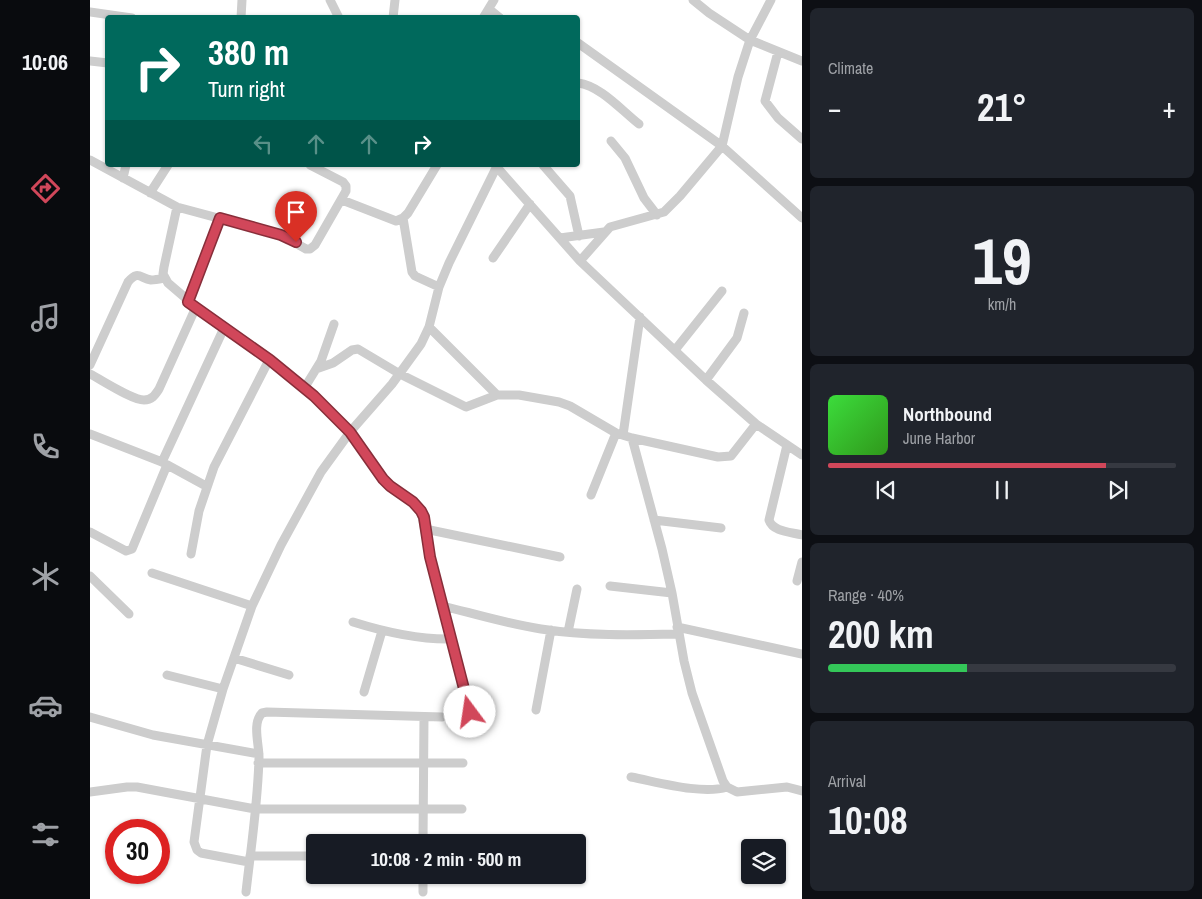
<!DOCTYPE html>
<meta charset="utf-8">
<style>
body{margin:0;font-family:"Archivo Narrow",sans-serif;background:#20242c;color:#f1f3f6;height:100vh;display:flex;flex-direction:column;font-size:19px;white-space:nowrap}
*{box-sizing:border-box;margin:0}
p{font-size:16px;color:#9ea1a6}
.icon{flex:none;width:28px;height:28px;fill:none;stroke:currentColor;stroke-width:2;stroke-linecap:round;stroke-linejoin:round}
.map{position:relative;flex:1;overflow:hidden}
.panel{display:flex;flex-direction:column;gap:8px;padding:8px;background:#0d0f14;width:400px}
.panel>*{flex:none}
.guide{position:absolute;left:15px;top:15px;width:475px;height:152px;border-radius:5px;box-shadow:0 1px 4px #0004;background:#00695c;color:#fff;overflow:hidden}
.tools{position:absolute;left:651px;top:839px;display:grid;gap:10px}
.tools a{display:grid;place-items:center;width:45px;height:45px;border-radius:5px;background:#171b24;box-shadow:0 1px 4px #0004;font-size:25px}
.speed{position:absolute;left:15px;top:819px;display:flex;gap:10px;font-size:25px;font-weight:700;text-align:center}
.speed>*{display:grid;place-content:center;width:65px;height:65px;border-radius:50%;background:#171b24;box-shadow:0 1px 4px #0004;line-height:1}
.speed .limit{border:8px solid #d22;background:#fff;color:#111}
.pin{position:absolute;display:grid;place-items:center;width:42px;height:42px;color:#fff;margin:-51px -21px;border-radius:50% 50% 50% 0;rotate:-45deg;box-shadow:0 0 5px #0007}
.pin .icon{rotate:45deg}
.me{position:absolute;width:55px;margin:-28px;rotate:346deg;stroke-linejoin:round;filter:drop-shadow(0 0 4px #0008)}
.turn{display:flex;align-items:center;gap:18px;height:105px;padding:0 20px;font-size:22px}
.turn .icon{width:65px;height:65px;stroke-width:2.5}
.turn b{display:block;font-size:35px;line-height:42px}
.lanes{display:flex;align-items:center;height:48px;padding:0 20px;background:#0003;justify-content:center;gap:25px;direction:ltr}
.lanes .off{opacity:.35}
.big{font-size:38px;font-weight:700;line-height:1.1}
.panel .tile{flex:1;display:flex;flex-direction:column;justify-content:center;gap:8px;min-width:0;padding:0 18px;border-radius:8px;background:#20242c}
.panel .dial{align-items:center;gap:0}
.dial b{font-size:65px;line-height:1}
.song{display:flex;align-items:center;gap:15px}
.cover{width:60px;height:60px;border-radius:8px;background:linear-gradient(135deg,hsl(120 70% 55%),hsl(110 70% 35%))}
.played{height:5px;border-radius:2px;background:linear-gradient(90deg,#d1475a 80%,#363941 80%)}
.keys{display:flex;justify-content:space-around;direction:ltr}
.heat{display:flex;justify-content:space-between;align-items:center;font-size:28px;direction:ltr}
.charge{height:8px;border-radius:4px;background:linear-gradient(90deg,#34c759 40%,#363941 0)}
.trip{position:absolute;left:216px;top:834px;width:280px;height:50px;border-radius:5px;background:#171b24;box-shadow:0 1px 4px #0004;font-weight:700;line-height:50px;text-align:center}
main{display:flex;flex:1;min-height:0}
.tabs{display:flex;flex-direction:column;width:90px;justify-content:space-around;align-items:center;background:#090b0e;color:#9ea1a6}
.tabs .icon{width:35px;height:35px}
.tabs .selected{color:#d1475a}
.tabs b{font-size:22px;color:#f1f3f6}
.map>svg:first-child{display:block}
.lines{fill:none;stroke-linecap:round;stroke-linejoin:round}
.minor{stroke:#cdcdcd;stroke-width:9}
.route-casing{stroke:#882e3a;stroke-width:12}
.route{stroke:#d1475a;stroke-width:9}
</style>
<main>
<nav class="tabs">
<b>10:06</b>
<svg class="icon selected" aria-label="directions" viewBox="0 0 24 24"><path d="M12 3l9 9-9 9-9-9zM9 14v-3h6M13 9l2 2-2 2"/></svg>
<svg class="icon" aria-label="music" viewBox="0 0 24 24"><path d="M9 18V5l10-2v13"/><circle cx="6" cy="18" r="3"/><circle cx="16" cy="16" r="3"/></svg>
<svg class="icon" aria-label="phone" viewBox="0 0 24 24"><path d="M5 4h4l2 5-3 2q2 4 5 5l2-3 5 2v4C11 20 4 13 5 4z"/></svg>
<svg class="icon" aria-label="climate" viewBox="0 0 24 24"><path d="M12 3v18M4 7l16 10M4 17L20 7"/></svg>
<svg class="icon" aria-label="car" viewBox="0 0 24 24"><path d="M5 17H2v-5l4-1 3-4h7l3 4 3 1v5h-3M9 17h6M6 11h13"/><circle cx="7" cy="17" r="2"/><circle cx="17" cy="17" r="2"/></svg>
<svg class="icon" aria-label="filters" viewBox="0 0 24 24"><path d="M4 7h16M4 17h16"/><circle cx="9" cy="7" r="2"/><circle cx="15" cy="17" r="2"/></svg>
</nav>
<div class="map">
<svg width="712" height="899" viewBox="0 0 712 899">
<rect width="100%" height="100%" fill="#fff"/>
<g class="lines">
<path class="minor" d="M240,0L249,18
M603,0L619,13L660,40L712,61
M399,9L410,18
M0,12L42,18
M151,18L152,0
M303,18L305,0
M393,18L404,0
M488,43L632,146L712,218
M688,52L675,101L688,118L712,139
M0,61L18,63
M488,83C511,86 531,110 549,124
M521,141L535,158L554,198L567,215
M0,160L87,207L191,235L216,249H220L225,245L256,191V186L253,182L220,165
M405,165L490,261L616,380L666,424L712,455
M453,165L480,196L489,236
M33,178L36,165
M60,193L78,165
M252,200L306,221L313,218L318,213L347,165
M87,207L74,267L73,274L78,283L99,301L179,360L225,396L260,432L293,479L323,502L331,511L340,557L380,712
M313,218L322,272L325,276L349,287
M470,238L514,232
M403,258L440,204
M490,261L520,227L574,212L590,196L632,146L648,77L660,40L681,0
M99,301L130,218
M339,327L407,395
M585,350L632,291
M0,365L38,282C48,270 50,278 61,280C66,280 70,279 75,278
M226,369L243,363L262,350L268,349L310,374L376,407L407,395H429L469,402L480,406L526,433L542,438L628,457L641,456L666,424
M0,374C12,380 42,400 54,400C62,400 65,395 69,389L106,307
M616,380L647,338L654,313
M215,387L231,361L244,324
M0,434L72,462L116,486
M533,435L550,317
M542,438L572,549L582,593L594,661L602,693L633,781L637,787L647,792L697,787L712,791
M697,445L679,520C683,532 701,532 712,535
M72,462L134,328
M501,495L526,433
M564,520L631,528
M335,529L470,557
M0,532L36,551L42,549L77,465
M101,554L109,511L124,467L179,360
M62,573L162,606
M0,576L39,614
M707,581L712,562
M520,586L582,593
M353,606C385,614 418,624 451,629C496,636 542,635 588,634
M263,622C295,632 328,640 362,639
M587,627L712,654
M478,632L487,589
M144,658L199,675
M77,675L133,689
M274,692L292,631
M446,710L461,630
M0,717L63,735L169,754
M168,763H373
M541,777C568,782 612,795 637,787
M0,792L37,787H47L165,809H372
M333,842L334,717
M160,856H225
M159,862L111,853L107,850L104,842L117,745L133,689L162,606L191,545L231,472L260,432L302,384L331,344L339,327L349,287L359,263L407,166
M156,892C161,847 168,803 169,757C169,744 162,723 172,713L177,712L352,717
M333,892V875"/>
</g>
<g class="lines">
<g class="route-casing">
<path id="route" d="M206,242L191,235L130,218L98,302L180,360L224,396L260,432L293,479L300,486L323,502L331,511L334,517L340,557L380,712"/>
</g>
<use href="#route" class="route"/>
</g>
</svg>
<div class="tools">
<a><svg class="icon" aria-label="layers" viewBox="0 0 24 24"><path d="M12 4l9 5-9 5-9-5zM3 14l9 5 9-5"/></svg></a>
</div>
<div class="speed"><div class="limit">30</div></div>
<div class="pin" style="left:206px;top:242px;background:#d93025"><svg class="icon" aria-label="arrive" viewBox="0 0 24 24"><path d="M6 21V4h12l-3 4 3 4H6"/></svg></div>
<svg class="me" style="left:380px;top:712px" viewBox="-20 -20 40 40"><circle r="19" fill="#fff"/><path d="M0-13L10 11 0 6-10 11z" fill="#d1475a"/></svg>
<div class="trip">10:08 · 2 min · 500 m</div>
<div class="guide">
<div class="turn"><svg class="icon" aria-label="right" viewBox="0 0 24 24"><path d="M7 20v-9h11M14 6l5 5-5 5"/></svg><div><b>380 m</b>Turn right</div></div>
<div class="lanes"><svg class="icon off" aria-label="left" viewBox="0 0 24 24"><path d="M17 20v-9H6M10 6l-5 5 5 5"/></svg><svg class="icon off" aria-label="ahead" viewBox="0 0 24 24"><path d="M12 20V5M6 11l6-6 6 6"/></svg><svg class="icon off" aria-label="ahead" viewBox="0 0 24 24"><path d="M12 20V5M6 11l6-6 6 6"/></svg><svg class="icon" aria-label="right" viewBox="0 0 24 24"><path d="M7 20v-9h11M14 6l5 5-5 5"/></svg></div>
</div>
</div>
<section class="panel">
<div class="tile"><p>Climate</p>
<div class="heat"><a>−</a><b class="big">21°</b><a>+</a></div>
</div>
<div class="tile dial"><b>19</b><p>km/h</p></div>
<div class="tile">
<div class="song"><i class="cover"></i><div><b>Northbound</b><p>June Harbor</p></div></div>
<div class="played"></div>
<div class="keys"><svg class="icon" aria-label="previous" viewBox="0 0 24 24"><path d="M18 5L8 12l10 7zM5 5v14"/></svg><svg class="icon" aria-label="pause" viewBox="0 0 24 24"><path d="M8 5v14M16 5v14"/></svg><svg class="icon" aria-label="next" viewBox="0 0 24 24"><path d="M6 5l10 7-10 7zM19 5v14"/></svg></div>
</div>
<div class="tile"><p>Range · 40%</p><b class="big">200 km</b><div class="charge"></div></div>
<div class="tile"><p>Arrival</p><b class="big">10:08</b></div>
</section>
</main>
